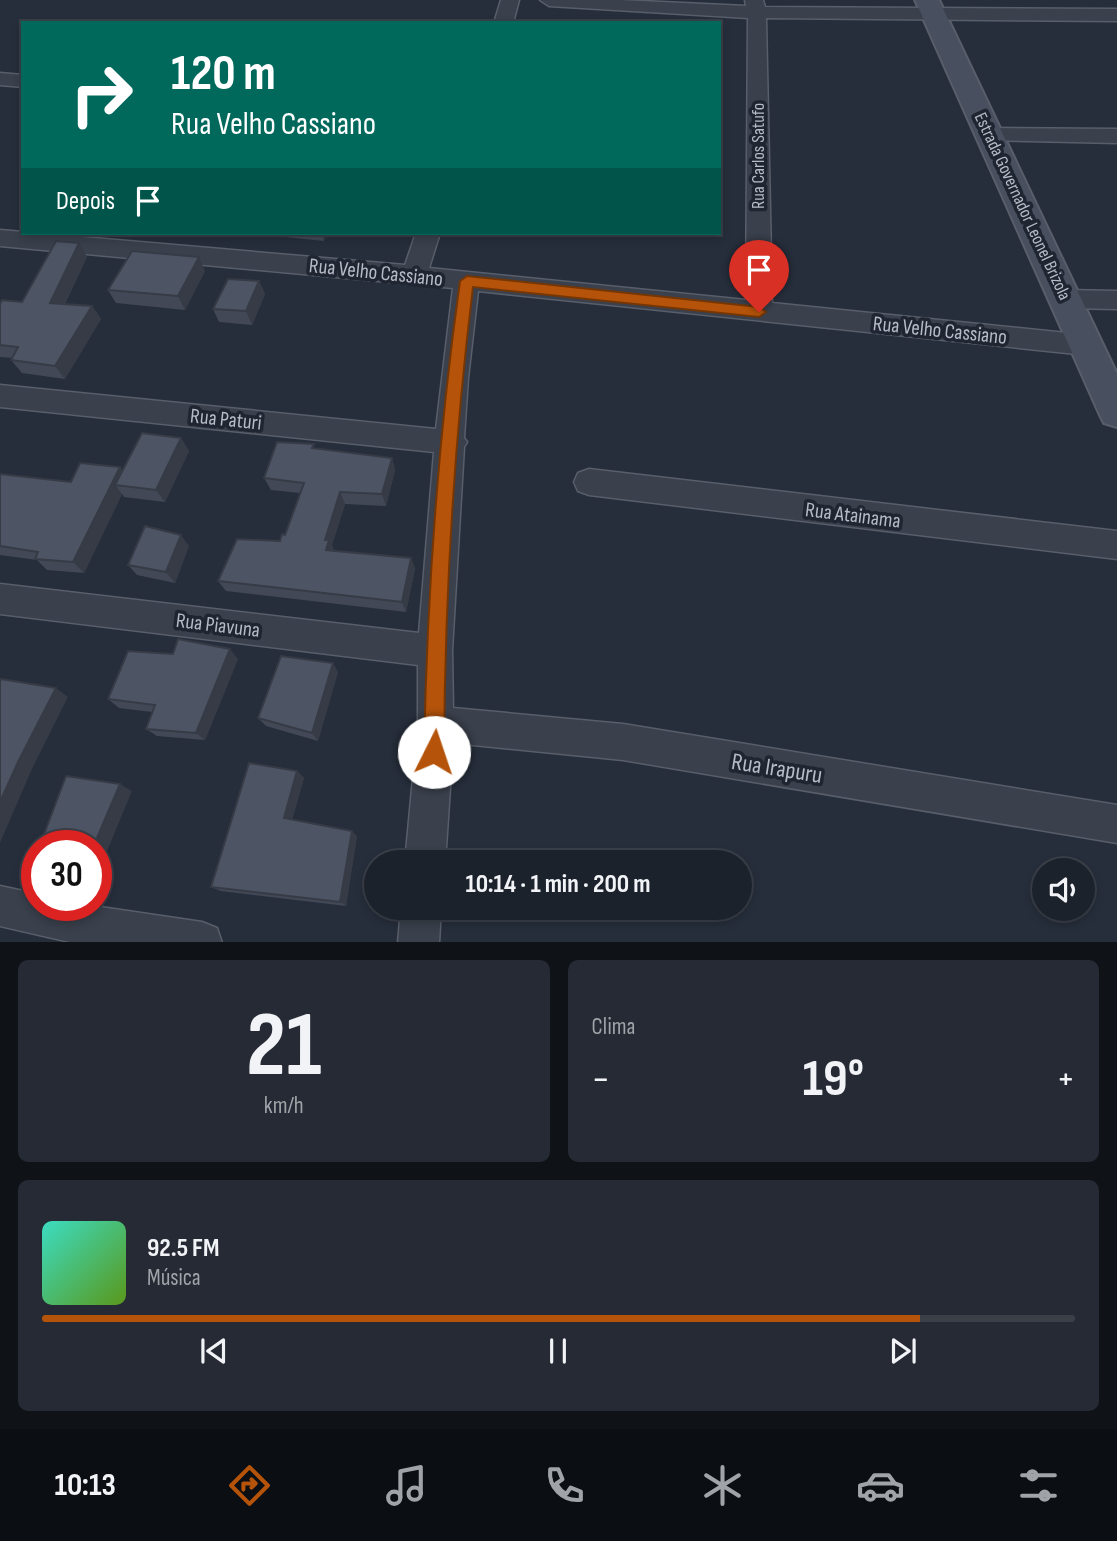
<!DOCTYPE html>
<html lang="pt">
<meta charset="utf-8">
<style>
body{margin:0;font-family:"Sofia Sans Condensed",sans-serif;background:#252a34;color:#f1f3f6;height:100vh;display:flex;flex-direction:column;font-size:26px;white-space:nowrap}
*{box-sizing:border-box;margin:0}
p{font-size:23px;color:#a0a4a9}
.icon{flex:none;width:38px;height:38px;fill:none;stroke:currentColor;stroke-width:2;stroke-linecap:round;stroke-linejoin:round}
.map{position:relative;height:942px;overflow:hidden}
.side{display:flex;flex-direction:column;gap:18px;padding:18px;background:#0f1318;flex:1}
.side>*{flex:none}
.banner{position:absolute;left:21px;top:21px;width:700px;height:214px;border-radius:0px;box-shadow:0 4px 10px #0003,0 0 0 2px #3a3f48;background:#00695c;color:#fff;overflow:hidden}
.fabs{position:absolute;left:1032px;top:858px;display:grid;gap:14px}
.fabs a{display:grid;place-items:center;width:63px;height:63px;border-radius:50%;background:#1c222c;box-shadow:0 4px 10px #0003,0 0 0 2px #3a3f48;font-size:35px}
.speed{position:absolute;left:21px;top:830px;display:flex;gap:14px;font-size:35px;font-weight:700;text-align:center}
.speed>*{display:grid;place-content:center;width:91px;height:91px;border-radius:50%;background:#1c222c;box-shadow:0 4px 10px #0003,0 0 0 2px #3a3f48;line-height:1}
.speed .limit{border:10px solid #d22;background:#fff;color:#111}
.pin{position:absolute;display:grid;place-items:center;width:60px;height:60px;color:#fff;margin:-72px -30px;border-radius:50% 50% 50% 0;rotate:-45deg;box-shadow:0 0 7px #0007}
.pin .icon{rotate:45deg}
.me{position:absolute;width:77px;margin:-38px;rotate:4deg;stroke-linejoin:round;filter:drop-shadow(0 0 5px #0008)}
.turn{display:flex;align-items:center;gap:24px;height:147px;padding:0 35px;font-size:32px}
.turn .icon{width:91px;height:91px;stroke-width:2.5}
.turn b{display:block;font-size:49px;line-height:60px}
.then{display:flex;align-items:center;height:66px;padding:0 35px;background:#0003;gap:14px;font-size:26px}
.big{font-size:52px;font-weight:700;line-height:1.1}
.side .tile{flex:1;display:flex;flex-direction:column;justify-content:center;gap:10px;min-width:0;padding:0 24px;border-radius:10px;background:#252a34}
.side .dial{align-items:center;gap:0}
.dial b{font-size:91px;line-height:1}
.song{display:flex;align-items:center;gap:21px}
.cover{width:84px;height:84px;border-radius:10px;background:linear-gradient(135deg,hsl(170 70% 55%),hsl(90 70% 35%))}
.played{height:7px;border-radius:4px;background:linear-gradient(90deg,#b45309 85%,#3a3f48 85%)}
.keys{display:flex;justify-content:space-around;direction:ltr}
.heat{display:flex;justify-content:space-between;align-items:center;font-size:38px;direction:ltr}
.side .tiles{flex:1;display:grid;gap:18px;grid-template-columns:1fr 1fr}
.tile:last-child{grid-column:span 2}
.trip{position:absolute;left:364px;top:850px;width:388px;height:70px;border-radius:35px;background:#1c222c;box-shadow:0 4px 10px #0003,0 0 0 2px #3a3f48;font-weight:700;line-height:70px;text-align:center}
.tabs{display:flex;height:112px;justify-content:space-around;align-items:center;background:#0b0e12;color:#a0a4a9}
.tabs .icon{width:49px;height:49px}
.tabs .current{color:#b45309}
.tabs b{font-size:32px;color:#f1f3f6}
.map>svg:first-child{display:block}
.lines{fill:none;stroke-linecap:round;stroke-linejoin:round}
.minor-casing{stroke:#585e6a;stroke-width:3}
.secondary-casing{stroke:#585e6a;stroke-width:4}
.minor{fill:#3a404c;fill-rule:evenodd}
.secondary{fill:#484f5e;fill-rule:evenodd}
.wall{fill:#424856}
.shaded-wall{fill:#363b46}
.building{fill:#4d5464;stroke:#363b46;stroke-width:2}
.route{fill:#b45309;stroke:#753606;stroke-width:2}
.labels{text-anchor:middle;stroke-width:7;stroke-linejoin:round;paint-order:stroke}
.far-street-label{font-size:18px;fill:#b6bbc7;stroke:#1f2531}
.street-label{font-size:21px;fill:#b6bbc7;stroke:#1f2531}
.near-street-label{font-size:24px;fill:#b6bbc7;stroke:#1f2531}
</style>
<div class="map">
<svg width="1117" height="943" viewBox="0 0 1117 943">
<rect width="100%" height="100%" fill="#262e3b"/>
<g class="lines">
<g class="minor-casing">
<path id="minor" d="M501,0H519L513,23H494Z
M540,0H620L746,6L745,0H763L765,7L1117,9V21L766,18L772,303L1086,335L1095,338L1099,345L1095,352L1086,355L478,291L468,378L464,438L467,442L464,447L452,651L453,708L623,724L1117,805V843L623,760L453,743L445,863H405L418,724V665L0,614V584L419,633L434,452L0,407V385L436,429L453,288L0,246V230L405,265L416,233H440L429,268L746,300L748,18L549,6Z
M0,73L23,75V87L0,85Z
M990,128L1117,129V143L982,140L979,135L982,130Z
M1065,290L1117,291V309L1065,308L1056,305L1052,299L1056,293Z
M589,469L1117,531V559L589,495L578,491L574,482L578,473Z
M0,886L37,894V905H87L202,922L217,928L222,943H74L0,926Z
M401,908H441L439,943H398Z"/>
</g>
<g class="secondary-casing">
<path id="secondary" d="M915,0H939L1117,374V427L1104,423L1099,413Z"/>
</g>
<use href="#minor" class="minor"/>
<use href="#secondary" class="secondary"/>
</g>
<path class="wall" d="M284,233H327L324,241L285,237Z
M87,257L65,304L92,306L101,319L65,379L22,373L11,360L13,358L0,357V304L22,302Z
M205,271L185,310L116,303L108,290Z
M259,281L265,294L252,325L219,322L213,309Z
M181,438L189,451L165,502L124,497L122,494L84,573L47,570L37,560L0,555V474L71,482L120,467L122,471Z
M316,448L392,458L395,470L386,506L345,504L332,545L334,551L411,558L415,569L406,612L226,591L218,581L280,541L285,535L300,493L271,490L264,478Z
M189,546L175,583L137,575L128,565Z
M238,659L205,740L157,736L146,729L152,712L119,708L108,699Z
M338,672L318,741L266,726L258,718Z
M297,771L304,778L292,820L357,836L346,906L221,891L211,887Z"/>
<path class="shaded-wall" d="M321,233H327L324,241Z
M79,243L87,257L59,316L50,303Z
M199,257L205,271L185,310L178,296Z
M259,281L265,294L252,325L246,311Z
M92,306L101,319L65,379L55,366Z
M181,438L189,451L165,502L156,490Z
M392,458L395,470L386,506L382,494Z
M120,467L129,479L115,485L122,494L84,573L73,562Z
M340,492L345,504L332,545L335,552L326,550L325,540Z
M181,535L189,546L175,583L166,572Z
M411,558L415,569L406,612L402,602Z
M230,649L238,659L205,740L196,733Z
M333,663L338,672L318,741L312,733Z
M56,688L68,697L32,769L0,843V802L18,762Z
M297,771L304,778L291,824L284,818Z
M120,784L132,791L98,873L96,872V845H94Z
M352,831L357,836L346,906L340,902Z"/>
<path class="building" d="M56,241L79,243L50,303L92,306L55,366L11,360L18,347L0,345V304L2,300L22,302Z
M132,251L199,257L178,296L108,290Z
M228,279L259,281L246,311L213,309Z
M142,433L181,438L156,490L115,485Z
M277,442L314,444L312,448L392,458L382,494L340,492L325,540H329L326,550L411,558L402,602L218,581L237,539L280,541L282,534L285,535L304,483L264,478Z
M80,463L120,467L73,562L35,559L38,552L0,546V474L71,482Z
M145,526L181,535L166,572L128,565Z
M178,639L230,649L196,733L146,729L155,705L108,699L128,651L173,654Z
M281,656L333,663L312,733L258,718Z
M1,679L56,688L18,762L0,802V682Z
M249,763L297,771L284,818L352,831L340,902L211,887Z
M66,776L120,784L94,845H40Z
M37,854V864H33Z"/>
<path class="route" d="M467,276L759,307L766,312L759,317L473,287C454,441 445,597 444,752L441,759L434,762L427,759L424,752C427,595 438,437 460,281Z"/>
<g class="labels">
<g class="far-street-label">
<text transform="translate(758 156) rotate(-90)" y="6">Rua Carlos Satufo</text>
<text transform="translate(1023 206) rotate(65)" y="6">Estrada Governador Leonel Brizola</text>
</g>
<g class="street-label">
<text transform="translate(376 272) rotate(6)" y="7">Rua Velho Cassiano</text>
<text transform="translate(940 330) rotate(6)" y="7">Rua Velho Cassiano</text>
<text transform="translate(226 419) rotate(6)" y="7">Rua Paturi</text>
<text transform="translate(853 515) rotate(7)" y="7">Rua Atainama</text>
<text transform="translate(218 625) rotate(7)" y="7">Rua Piavuna</text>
</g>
<g class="near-street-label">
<text transform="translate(777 768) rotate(9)" y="8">Rua Irapuru</text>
</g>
</g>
</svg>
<div class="fabs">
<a><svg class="icon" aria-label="sound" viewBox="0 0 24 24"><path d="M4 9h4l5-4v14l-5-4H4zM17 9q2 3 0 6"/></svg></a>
</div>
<div class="speed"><div class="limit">30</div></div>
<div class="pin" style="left:759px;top:312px;background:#d93025"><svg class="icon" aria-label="arrive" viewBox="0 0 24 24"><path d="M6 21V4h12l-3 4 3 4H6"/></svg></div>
<svg class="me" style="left:434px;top:752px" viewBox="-20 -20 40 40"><circle r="19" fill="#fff"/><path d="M0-13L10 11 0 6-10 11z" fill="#b45309"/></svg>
<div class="trip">10:14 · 1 min · 200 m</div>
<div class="banner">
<div class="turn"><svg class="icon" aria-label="right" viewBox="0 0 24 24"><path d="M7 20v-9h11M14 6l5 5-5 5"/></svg><div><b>120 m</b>Rua Velho Cassiano</div></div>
<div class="then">Depois<svg class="icon" aria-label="arrive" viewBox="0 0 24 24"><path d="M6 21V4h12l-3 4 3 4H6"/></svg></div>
</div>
</div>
<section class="side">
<div class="tiles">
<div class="tile dial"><b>21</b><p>km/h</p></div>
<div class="tile"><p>Clima</p>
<div class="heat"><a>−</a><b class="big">19°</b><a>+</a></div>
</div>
<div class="tile">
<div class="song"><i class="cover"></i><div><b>92.5 FM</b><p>Música</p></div></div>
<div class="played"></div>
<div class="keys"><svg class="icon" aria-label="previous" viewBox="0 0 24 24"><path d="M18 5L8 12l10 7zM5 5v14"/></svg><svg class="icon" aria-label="pause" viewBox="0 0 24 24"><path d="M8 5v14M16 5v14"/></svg><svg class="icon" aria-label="next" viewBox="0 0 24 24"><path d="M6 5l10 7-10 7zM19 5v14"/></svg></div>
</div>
</div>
</section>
<nav class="tabs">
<b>10:13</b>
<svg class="icon current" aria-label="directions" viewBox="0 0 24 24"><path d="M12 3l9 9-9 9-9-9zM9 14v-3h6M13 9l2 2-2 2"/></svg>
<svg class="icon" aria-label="music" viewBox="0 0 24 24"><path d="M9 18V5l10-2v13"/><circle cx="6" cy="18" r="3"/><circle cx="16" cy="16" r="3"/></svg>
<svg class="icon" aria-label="phone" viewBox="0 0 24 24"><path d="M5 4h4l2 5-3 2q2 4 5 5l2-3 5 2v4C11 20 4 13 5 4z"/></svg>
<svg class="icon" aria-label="climate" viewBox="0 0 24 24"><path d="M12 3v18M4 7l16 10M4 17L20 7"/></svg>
<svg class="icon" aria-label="car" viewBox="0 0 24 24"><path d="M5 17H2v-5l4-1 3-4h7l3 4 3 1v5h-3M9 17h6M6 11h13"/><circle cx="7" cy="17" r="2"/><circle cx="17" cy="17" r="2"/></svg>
<svg class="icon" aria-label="filters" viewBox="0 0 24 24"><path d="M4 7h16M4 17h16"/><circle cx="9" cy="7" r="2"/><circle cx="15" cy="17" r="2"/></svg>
</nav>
